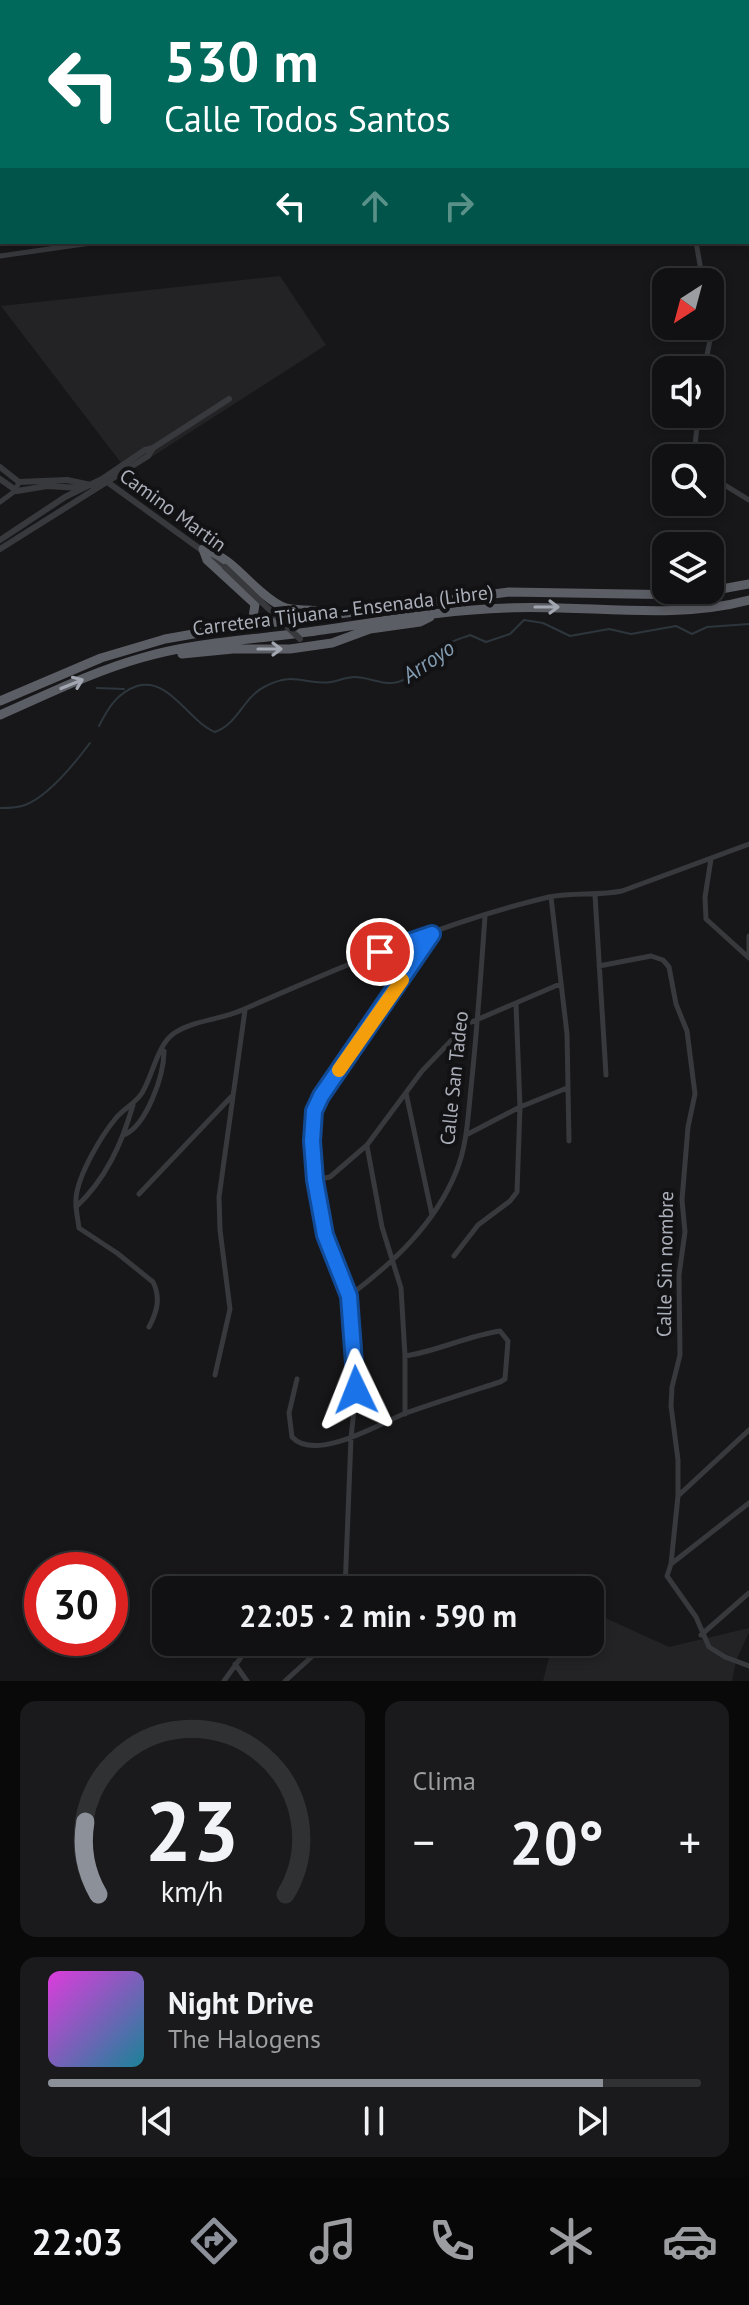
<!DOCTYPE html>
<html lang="es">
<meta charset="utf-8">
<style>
body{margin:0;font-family:"PT Sans",sans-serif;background:#1a1a1c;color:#f1f3f6;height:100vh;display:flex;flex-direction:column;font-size:30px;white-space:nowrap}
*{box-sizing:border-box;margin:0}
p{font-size:26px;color:#9c9da0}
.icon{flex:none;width:44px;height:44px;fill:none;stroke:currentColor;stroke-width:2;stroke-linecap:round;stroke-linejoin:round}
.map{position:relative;height:1681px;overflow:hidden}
.side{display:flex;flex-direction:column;gap:20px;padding:20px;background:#09090a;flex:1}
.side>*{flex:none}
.guide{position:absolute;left:0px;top:0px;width:750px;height:244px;box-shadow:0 4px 12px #0003,0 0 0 2px #303133;background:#00695c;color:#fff;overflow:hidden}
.needle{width:52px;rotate:216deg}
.controls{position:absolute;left:652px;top:268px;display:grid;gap:16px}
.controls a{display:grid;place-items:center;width:72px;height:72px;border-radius:16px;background:#111113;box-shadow:0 4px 12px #0003,0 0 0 2px #303133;font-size:40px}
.speed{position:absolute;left:24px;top:1552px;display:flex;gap:16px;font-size:40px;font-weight:700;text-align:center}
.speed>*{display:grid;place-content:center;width:104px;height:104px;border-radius:50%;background:#111113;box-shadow:0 4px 12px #0003,0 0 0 2px #303133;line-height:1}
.speed .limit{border:12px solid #d22;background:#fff;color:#111}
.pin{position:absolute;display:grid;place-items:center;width:68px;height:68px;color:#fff;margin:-34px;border:4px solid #fff;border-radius:50%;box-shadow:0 2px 8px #0007}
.me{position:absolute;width:88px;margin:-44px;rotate:358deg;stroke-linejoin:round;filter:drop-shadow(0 0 6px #0008)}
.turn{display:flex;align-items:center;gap:28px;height:168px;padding:0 32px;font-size:36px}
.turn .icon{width:104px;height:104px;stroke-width:2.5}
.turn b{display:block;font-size:56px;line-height:68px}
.lanes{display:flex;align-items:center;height:76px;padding:0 32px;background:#0003;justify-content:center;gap:40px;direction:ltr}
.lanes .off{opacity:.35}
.big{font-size:60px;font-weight:700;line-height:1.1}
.side .tile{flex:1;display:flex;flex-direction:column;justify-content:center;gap:12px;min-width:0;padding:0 28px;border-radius:16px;background:#1a1a1c}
.side .dial{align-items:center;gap:0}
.dial svg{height:208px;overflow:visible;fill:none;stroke:#303133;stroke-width:7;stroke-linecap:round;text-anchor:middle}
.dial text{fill:#f1f3f6;stroke:none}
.song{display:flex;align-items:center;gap:24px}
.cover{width:96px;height:96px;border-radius:12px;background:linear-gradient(135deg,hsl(300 70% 55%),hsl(190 70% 35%))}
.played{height:8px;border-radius:4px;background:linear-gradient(90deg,#8c9099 85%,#303133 85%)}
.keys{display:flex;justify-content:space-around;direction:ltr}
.heat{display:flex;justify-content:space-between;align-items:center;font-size:44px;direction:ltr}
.side .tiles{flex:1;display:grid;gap:20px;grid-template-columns:1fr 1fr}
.tile:last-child{grid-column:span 2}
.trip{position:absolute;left:152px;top:1576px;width:452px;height:80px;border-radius:16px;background:#111113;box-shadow:0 4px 12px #0003,0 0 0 2px #303133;font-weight:700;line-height:80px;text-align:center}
.tabs{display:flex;height:128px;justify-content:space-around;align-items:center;background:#070708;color:#9c9da0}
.tabs .icon{width:56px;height:56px}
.tabs .selected{color:#8c9099}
.tabs b{font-size:36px;color:#f1f3f6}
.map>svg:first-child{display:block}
.built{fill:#232326}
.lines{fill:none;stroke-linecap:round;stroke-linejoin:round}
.stream{stroke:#2d363c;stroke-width:2}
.minor{stroke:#38393d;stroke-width:5}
.tertiary{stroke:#38393d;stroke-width:6}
.secondary{stroke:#46484d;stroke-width:7}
.trunk{stroke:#5c5e65;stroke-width:9}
.tertiary-bridge{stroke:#38393d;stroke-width:6}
.oneway{stroke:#a2a6b0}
.route-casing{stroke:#114b97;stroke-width:20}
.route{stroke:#1a73e8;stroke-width:14}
.slow{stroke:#f59e0b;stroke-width:14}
.labels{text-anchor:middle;stroke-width:8;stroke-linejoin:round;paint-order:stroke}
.street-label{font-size:20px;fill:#aaaeb8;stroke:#121214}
.water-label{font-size:22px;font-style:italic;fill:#839cb1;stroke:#121214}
</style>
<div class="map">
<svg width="749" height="1681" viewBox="0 0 749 1681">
<rect width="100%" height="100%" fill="#171719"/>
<path class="built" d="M280,276L326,345L128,472L1,306Z
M590,1611L669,1647L749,1628V1632L736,1661L732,1681H543L553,1642H590Z"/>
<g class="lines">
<path class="stream" d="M97,688L124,689
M99,726C108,708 117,693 137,686C170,677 188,721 215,732C238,724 243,698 264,687C295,670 305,686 331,682C339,681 345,677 355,677C368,677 385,686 398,682C417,677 433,657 447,645C453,640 463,638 470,635L486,642L510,634L524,620L543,623L570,636L609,629L631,634L676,626L692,634L707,627L749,624
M0,808C8,808 18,808 25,805C49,796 75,763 90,743"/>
<path class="minor" d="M155,0L159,2
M195,0L196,2
M604,0L606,2
M9,2L10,0
M67,2L68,0
M128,2L129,0
M234,2L235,0
M242,2L244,0
M334,2L336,0
M422,2L424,0
M509,2L511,0
M688,2L690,0
M0,24L2,19
M0,123L2,124
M696,242L703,282
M0,256L98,242
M704,370L714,320L710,312
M694,458L698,414
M710,476L749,500
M0,502L15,491L19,482
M711,859L705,897L706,919L749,958
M595,895L606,1075
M551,897L567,1034L569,1141
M749,936V953
M599,966L651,956L663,960L669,967L676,1004L687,1031L695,1094L688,1127L682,1200L685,1232L679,1275L680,1355L672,1387L671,1406L678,1460V1496L671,1564L667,1576L696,1617L709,1647L725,1657L749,1666
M406,1093L432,1215
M124,1135C147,1125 164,1075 164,1051
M466,1135L520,1107L567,1088
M367,1146L382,1227L401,1288L405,1356V1414
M315,1180L330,1177L367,1145L422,1071L467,1024L560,984
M139,1194L231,1097
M76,1207C106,1179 122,1143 133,1105
M454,1256L478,1225L510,1201L517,1192L520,1107L516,1004
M349,1296C393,1263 435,1224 456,1172C467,1146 468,1116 471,1088C477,1031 481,974 485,916
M149,1327C157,1312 161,1298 153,1282L117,1253L79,1228C78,1219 75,1208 76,1198C78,1175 101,1136 116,1118C124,1108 135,1104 142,1093C153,1075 157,1046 173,1034C192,1020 221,1020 242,1010C341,967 443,922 549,897C573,892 598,896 622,891L749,844
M215,1375L230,1309L220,1230L219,1197L245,1010
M297,1379L289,1413L292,1437C316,1463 380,1423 406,1413C437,1402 469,1392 500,1382L505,1379L508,1341L500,1331C467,1336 438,1351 405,1356
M679,1495L749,1430
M671,1564L749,1503
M345,1590L351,1438L356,1390L354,1343L349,1296L325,1235L315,1180L312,1141L314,1111L321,1096L431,935
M701,1635L749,1593
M235,1664L247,1681
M224,1681L252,1642
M285,1681L328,1642"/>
<path class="tertiary" d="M0,467L19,482L67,480L91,485
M0,479L17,491L47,486L80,488
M106,481L225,567
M0,540L65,497L102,479L145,450L153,448L229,399
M0,549L148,456L153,448"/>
<path class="secondary" d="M695,0L699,2
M748,7H749"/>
<path class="trunk" d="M203,549C235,558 252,591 281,606C295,613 311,607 325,613
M203,549L207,560L255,604L252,624
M182,654L233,649H290L332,643L370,629L420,622L430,617
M0,701L101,658L165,639L216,630L509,592L689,595L749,584
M0,715C46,695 92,672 141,658C195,642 252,640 308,632C375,623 440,610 507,608C587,604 671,621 749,600"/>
<path class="tertiary-bridge" d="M225,567L300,639"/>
</g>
<defs><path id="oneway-shaft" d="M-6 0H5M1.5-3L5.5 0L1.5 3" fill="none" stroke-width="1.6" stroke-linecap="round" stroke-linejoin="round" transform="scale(2)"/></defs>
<g class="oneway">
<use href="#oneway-shaft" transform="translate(547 607)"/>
<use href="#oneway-shaft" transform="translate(270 649)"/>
<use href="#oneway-shaft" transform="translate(72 684) rotate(-22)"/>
</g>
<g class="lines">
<g class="route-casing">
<path id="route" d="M356,1390L349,1296L325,1235L315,1180L312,1141L314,1111L321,1096L432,934L380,952"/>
</g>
<use href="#route" class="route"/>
<path class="slow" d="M339,1070L402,980"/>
</g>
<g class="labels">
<g class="street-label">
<text transform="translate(173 510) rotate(36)" y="7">Camino Martin</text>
<text transform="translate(343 610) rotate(-7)" y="7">Carretera Tijuana - Ensenada (Libre)</text>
<text transform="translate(454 1078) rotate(-84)" y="7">Calle San Tadeo</text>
<text transform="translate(665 1264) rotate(-89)" y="7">Calle Sin nombre</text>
</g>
<g class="water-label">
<text transform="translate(428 661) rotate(-34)" y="8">Arroyo</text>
</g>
</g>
</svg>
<div class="controls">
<a><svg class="needle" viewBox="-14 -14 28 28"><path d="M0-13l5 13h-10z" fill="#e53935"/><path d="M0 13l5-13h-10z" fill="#9c9da0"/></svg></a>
<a><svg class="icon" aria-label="sound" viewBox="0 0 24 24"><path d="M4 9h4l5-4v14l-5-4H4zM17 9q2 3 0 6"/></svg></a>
<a><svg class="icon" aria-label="search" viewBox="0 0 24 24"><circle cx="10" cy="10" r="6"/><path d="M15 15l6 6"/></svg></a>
<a><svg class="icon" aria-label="layers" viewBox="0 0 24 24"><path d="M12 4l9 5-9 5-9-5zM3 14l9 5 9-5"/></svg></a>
</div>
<div class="speed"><div class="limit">30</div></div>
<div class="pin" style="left:380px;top:952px;background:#d93025"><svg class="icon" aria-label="arrive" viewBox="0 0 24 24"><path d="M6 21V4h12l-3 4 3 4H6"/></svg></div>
<svg class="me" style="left:356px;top:1390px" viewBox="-20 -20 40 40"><path d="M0-17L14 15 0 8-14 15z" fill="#1a73e8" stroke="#fff" stroke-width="4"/></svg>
<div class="trip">22:05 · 2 min · 590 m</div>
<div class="guide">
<div class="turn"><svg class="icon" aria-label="left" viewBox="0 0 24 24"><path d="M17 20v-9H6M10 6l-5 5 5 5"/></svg><div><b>530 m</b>Calle Todos Santos</div></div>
<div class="lanes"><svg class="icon" aria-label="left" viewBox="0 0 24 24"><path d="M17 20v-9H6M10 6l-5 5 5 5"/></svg><svg class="icon off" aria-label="ahead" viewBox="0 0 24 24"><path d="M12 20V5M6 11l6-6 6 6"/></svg><svg class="icon off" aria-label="right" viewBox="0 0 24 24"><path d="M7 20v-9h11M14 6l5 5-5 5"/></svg></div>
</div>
</div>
<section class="side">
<div class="tiles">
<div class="tile dial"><svg viewBox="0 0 100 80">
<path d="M14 69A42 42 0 1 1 86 69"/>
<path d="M14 69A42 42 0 0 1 9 41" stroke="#8c9099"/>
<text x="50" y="56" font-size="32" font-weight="700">23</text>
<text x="50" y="72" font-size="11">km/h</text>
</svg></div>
<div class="tile"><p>Clima</p>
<div class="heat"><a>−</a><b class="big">20°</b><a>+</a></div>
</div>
<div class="tile">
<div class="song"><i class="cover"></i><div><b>Night Drive</b><p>The Halogens</p></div></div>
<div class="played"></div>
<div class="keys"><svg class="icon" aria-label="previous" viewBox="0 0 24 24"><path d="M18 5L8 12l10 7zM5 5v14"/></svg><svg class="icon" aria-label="pause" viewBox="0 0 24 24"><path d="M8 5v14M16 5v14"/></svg><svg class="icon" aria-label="next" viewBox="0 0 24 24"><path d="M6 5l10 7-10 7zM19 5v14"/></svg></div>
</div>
</div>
</section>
<nav class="tabs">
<b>22:03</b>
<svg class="icon selected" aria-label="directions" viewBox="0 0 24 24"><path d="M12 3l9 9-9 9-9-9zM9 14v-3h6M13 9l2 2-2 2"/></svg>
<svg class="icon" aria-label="music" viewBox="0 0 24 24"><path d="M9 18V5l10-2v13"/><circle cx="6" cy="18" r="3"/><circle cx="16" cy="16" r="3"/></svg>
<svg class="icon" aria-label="phone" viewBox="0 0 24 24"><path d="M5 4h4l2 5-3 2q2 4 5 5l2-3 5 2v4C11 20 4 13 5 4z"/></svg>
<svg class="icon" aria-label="climate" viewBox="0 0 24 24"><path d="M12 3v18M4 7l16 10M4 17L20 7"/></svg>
<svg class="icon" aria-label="car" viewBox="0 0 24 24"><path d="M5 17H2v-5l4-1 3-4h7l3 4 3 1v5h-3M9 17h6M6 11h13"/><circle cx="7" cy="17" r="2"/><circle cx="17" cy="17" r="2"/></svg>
</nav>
